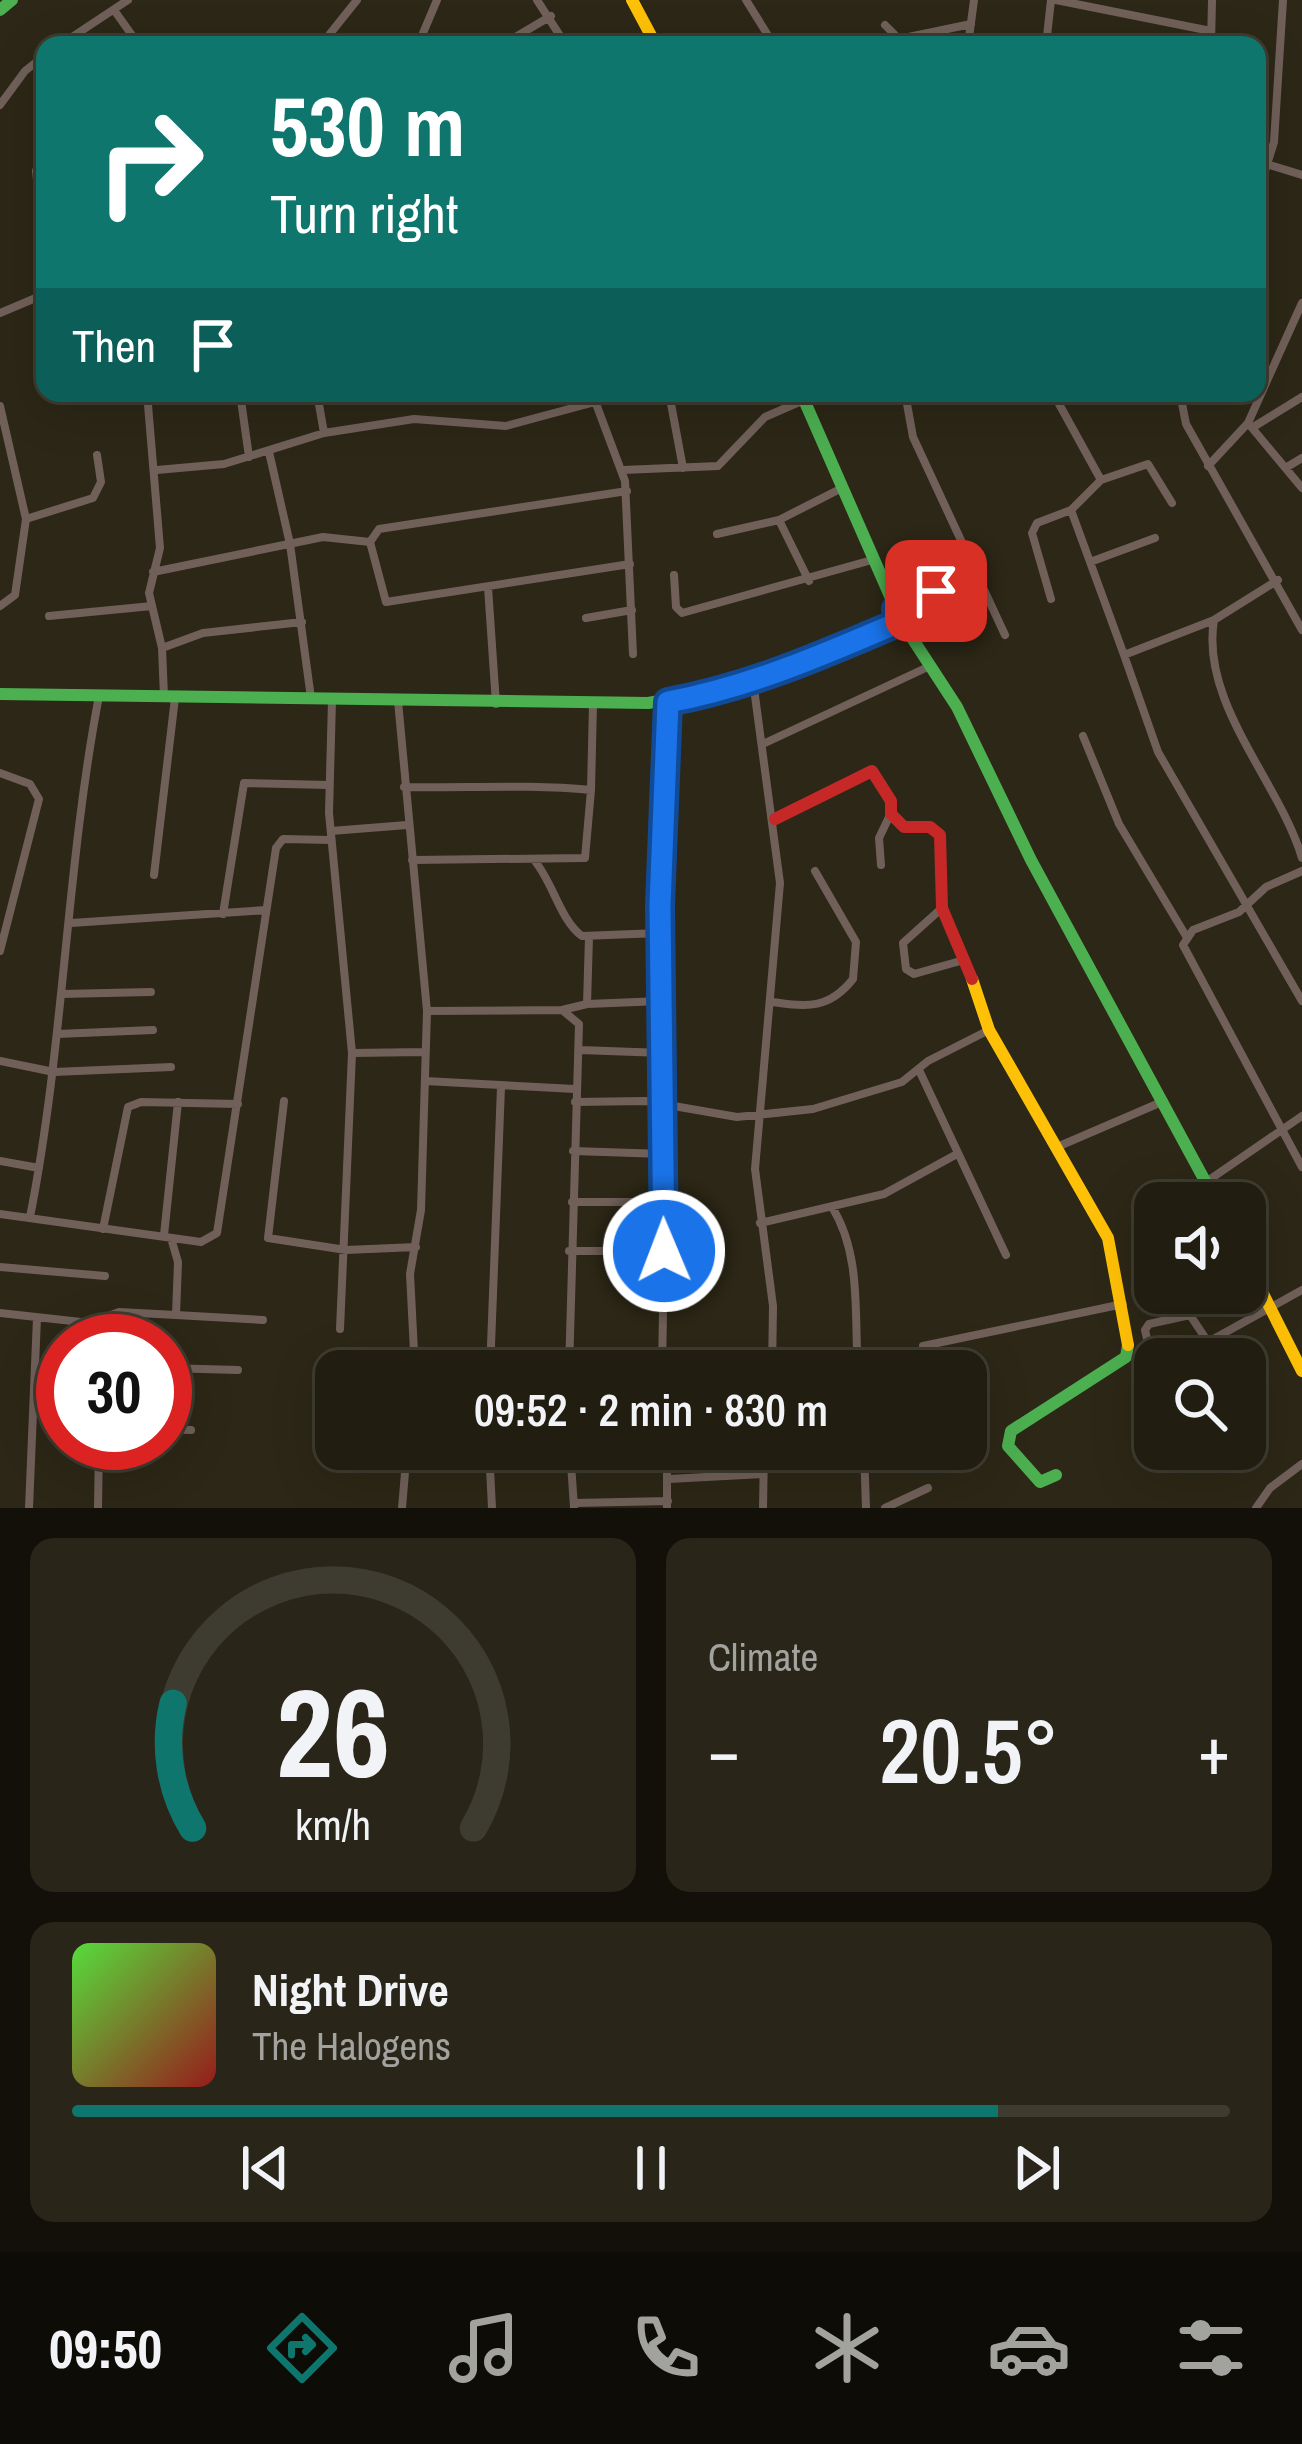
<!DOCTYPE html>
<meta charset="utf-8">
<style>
body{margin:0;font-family:"Archivo Narrow",sans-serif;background:#292619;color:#f1f3f6;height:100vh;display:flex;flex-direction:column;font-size:45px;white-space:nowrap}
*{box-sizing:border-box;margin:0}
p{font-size:39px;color:#a2a29f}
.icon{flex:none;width:66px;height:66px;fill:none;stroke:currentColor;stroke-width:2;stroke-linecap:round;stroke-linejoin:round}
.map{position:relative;height:1508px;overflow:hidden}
.drawer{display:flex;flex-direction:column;gap:30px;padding:30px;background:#121009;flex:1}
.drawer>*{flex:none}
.hud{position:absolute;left:36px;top:36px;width:1230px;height:366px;border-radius:24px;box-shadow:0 12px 48px #0002,0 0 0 3px #3e3b30;background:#0f766e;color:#fff;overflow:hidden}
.controls{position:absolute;left:1134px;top:1182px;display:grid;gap:24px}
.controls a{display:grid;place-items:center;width:132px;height:132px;border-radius:24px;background:#211d10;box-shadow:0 12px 48px #0002,0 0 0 3px #3e3b30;font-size:60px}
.speed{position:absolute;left:36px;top:1314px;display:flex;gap:24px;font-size:60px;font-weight:700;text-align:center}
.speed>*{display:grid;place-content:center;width:156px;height:156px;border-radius:50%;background:#211d10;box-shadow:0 12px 48px #0002,0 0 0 3px #3e3b30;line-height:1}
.speed .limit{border:18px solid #d22;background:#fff;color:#111}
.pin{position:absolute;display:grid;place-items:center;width:102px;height:102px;color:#fff;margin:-51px;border-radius:24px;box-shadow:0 6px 18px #0006}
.me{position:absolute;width:132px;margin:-66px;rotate:359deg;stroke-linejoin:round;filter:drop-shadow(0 0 9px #0008)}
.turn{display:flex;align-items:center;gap:42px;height:252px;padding:0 36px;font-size:54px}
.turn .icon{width:156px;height:156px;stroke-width:2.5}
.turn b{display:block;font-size:84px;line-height:102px}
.then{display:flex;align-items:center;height:114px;padding:0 36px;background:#0003;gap:24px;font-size:45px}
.big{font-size:90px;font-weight:600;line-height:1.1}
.drawer .card{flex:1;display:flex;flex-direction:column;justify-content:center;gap:18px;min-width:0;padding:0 42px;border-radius:24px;background:#292619}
.drawer .dial{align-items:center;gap:0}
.dial svg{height:312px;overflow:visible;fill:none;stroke:#3e3b30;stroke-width:7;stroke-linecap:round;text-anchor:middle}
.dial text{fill:#f1f3f6;stroke:none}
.song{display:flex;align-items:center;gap:36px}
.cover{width:144px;height:144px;border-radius:18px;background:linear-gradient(135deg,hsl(110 70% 55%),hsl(0 70% 35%))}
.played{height:12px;border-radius:6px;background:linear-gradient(90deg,#0f766e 80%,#3e3b30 80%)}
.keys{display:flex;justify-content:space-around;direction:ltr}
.heat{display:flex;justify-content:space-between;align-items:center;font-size:66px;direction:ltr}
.drawer .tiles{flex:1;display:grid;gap:30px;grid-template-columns:1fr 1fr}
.card:last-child{grid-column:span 2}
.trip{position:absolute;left:315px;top:1350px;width:672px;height:120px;border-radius:24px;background:#211d10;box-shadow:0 12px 48px #0002,0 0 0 3px #3e3b30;font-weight:600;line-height:120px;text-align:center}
.tabs{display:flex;height:192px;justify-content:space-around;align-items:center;background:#0d0c06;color:#a2a29f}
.tabs .icon{width:84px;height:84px}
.tabs .on{color:#0f766e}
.tabs b{font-size:54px;color:#f1f3f6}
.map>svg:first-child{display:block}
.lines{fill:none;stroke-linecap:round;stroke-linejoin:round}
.street{stroke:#71605a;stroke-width:8}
.fast{stroke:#4caf50;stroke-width:12}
.slow{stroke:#ffc107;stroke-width:12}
.jam{stroke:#c62828;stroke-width:12}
.route-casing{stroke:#114b97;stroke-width:30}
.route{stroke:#1a73e8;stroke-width:21}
</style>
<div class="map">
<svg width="1302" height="1508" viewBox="0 0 1302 1508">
<rect width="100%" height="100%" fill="#2c2716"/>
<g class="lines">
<path class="street" d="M537,0L566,45
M746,0L774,45
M1056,0L1211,31
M114,10L139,45
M885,25L899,39L971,24
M60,45L128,0
M321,45L357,0
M418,45L437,0
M502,45L551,16
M968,45L974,0
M1046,45L1051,0
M1211,45L1212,0
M0,105L25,71L45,55
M1270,165L1302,175
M36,171L45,250
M1257,197L1274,142L1283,0
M0,313L45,294
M147,393L160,548L149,593L162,648L164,696
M240,393L249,457
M317,393L324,433
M592,393L625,481L633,654
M669,393L683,468
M905,393L913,437L1005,635
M1053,393L1101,480L1071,510L1124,655L1214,620L1278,580
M1180,393L1186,424L1302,630
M0,406L26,519L15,595L0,606
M1248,423L1302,488
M1255,426L1302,397
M269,452L290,544L311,698
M1208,466L1248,423L1302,303
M1287,467L1302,458
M157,470L224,464L324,433L414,419L506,426L595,402
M623,470L718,466L765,417L804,400
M1101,480L1148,464L1172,503
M627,491L379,529L370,542L386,602L630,564
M26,519L93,498L101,482L97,455
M779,520L809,581
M717,534L779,520L840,489
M1090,562L1155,538
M153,572L323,537L370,542
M926,574L968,558
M674,575L676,607L682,613L872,560
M488,587L496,704
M1051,599L1032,533L1037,523L1071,510
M896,609L976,573
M49,616L152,606
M586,618L632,610
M1214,620C1200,703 1279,781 1302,858
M162,648L203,633L302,622
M1124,655L1158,752L1302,1001
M753,681L780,883L755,1169L773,1306L772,1371
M332,700L329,813L352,1053L340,1329
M398,701L427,1011L421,1210L410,1274L415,1371
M1083,736L1119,824L1186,936
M765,743L930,666
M0,773L30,784L39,799L0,951
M404,787C467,788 529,784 591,790L593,704
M331,831L407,825
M412,860L585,858L591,790
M534,860C553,882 560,920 582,936L660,933
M881,865L879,838L890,815
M1302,871L1266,887L1239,912L1193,930L1183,945L1302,1167
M154,875L175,698
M942,908L903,943L906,969L914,974L964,960
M223,914L244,783L329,785
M71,923L266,910
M61,994L151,992
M773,1002C808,1008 830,1008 853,979L856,942L815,871
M587,1004L589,937
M562,1010L587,1004L662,1001
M427,1011L562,1010L579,1024L569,1371
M57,1034L153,1030
M580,1050L663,1053
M352,1053L425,1052
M0,1061L54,1072L171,1067
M919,1070L1006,1255
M425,1081L575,1089
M284,1101L268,1238L346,1250L416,1247
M575,1102L645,1101L737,1117L813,1109L902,1082L928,1061L989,1030
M1057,1147L1164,1101
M573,1151L664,1154
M0,1161L39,1168
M1206,1182L1302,1116
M572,1202H663
M832,1207C862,1255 854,1316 858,1371
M0,1214L201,1242L217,1233L276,848L283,839L331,840
M30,1217C64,1045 66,868 99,696
M760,1223L884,1194L957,1154
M103,1229L128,1107L141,1102L238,1104
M164,1235L178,1102
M569,1251H665
M0,1267L105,1276
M0,1313L90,1323L119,1312L176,1315L178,1262L171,1238
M176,1315L263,1320
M90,1323L100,1341
M923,1346L1123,1304
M1210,1359L1208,1342L1302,1290
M165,1368L238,1370
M490,1371L501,1087
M662,1371L666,1134L660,905L667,702
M1155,1373L1145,1330L1149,1324L1190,1315L1208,1342
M165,1429L191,1430
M1152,1443L1155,1393
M489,1449L492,1508
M570,1449L574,1507
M667,1449V1508
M864,1449L866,1508
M669,1479L763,1474
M574,1503L668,1501
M29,1508L37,1318
M98,1508L99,1443
M402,1508L407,1449
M763,1508L764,1449
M885,1508L928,1488
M1256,1508L1270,1488L1302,1464"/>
<path class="fast" d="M0,10L12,0
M801,393L901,621L957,707L1031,860L1217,1203
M0,694L648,703L729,689L901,621
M1056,1475L1040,1482L1008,1446L1011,1431L1126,1357L1128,1345"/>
<path class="slow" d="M632,0L656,45
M972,979L989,1030L1108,1238L1128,1345
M1245,1258L1302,1371"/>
<path class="jam" d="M775,819L872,771L891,801V814L904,827H930L940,835L942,908L972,979"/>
</g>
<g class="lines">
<g class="route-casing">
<path id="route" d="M664,1251L660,905L668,702C750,687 825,654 902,621L896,609L936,591"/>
</g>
<use href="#route" class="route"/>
</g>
</svg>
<div class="controls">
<a><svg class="icon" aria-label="sound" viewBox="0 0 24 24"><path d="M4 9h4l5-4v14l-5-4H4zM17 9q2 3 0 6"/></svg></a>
<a><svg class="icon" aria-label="search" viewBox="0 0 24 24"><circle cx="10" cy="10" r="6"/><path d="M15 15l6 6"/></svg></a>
</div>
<div class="speed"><div class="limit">30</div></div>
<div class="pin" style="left:936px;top:591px;background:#d93025"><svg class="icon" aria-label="arrive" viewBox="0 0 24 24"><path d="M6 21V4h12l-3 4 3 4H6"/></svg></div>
<svg class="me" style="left:664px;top:1251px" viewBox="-20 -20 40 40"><circle r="17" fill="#1a73e8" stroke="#fff" stroke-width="3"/><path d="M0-11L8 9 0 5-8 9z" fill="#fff"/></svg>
<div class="trip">09:52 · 2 min · 830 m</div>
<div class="hud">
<div class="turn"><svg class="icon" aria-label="right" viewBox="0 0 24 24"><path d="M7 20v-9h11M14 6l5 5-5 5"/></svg><div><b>530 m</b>Turn right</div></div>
<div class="then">Then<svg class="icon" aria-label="arrive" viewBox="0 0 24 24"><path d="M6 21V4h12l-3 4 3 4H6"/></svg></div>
</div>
</div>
<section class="drawer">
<div class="tiles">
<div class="card dial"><svg viewBox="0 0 100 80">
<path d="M14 69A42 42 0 1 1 86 69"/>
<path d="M14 69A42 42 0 0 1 9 37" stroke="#0f766e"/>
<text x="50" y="56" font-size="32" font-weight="700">26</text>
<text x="50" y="72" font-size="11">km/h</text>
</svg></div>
<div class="card"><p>Climate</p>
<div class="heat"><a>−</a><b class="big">20.5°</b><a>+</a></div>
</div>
<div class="card">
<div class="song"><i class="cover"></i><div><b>Night Drive</b><p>The Halogens</p></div></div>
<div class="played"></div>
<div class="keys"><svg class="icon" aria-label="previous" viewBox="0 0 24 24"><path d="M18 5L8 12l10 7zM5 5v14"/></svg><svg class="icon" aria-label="pause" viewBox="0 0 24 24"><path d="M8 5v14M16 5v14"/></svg><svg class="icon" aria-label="next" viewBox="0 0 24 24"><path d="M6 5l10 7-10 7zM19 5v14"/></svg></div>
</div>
</div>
</section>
<nav class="tabs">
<b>09:50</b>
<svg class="icon on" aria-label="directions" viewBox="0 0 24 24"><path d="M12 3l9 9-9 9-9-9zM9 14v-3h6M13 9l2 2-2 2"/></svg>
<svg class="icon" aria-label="music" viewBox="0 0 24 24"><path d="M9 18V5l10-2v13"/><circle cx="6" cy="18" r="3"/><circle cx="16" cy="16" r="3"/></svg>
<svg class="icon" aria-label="phone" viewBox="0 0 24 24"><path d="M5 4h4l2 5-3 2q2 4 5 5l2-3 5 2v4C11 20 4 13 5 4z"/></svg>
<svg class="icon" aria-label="climate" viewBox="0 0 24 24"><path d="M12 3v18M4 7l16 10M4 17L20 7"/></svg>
<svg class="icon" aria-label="car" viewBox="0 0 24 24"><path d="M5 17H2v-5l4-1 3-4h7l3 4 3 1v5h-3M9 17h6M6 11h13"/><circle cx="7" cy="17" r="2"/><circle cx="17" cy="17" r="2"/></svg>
<svg class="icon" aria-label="filters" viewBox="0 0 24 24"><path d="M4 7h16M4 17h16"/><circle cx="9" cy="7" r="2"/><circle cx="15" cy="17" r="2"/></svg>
</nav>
